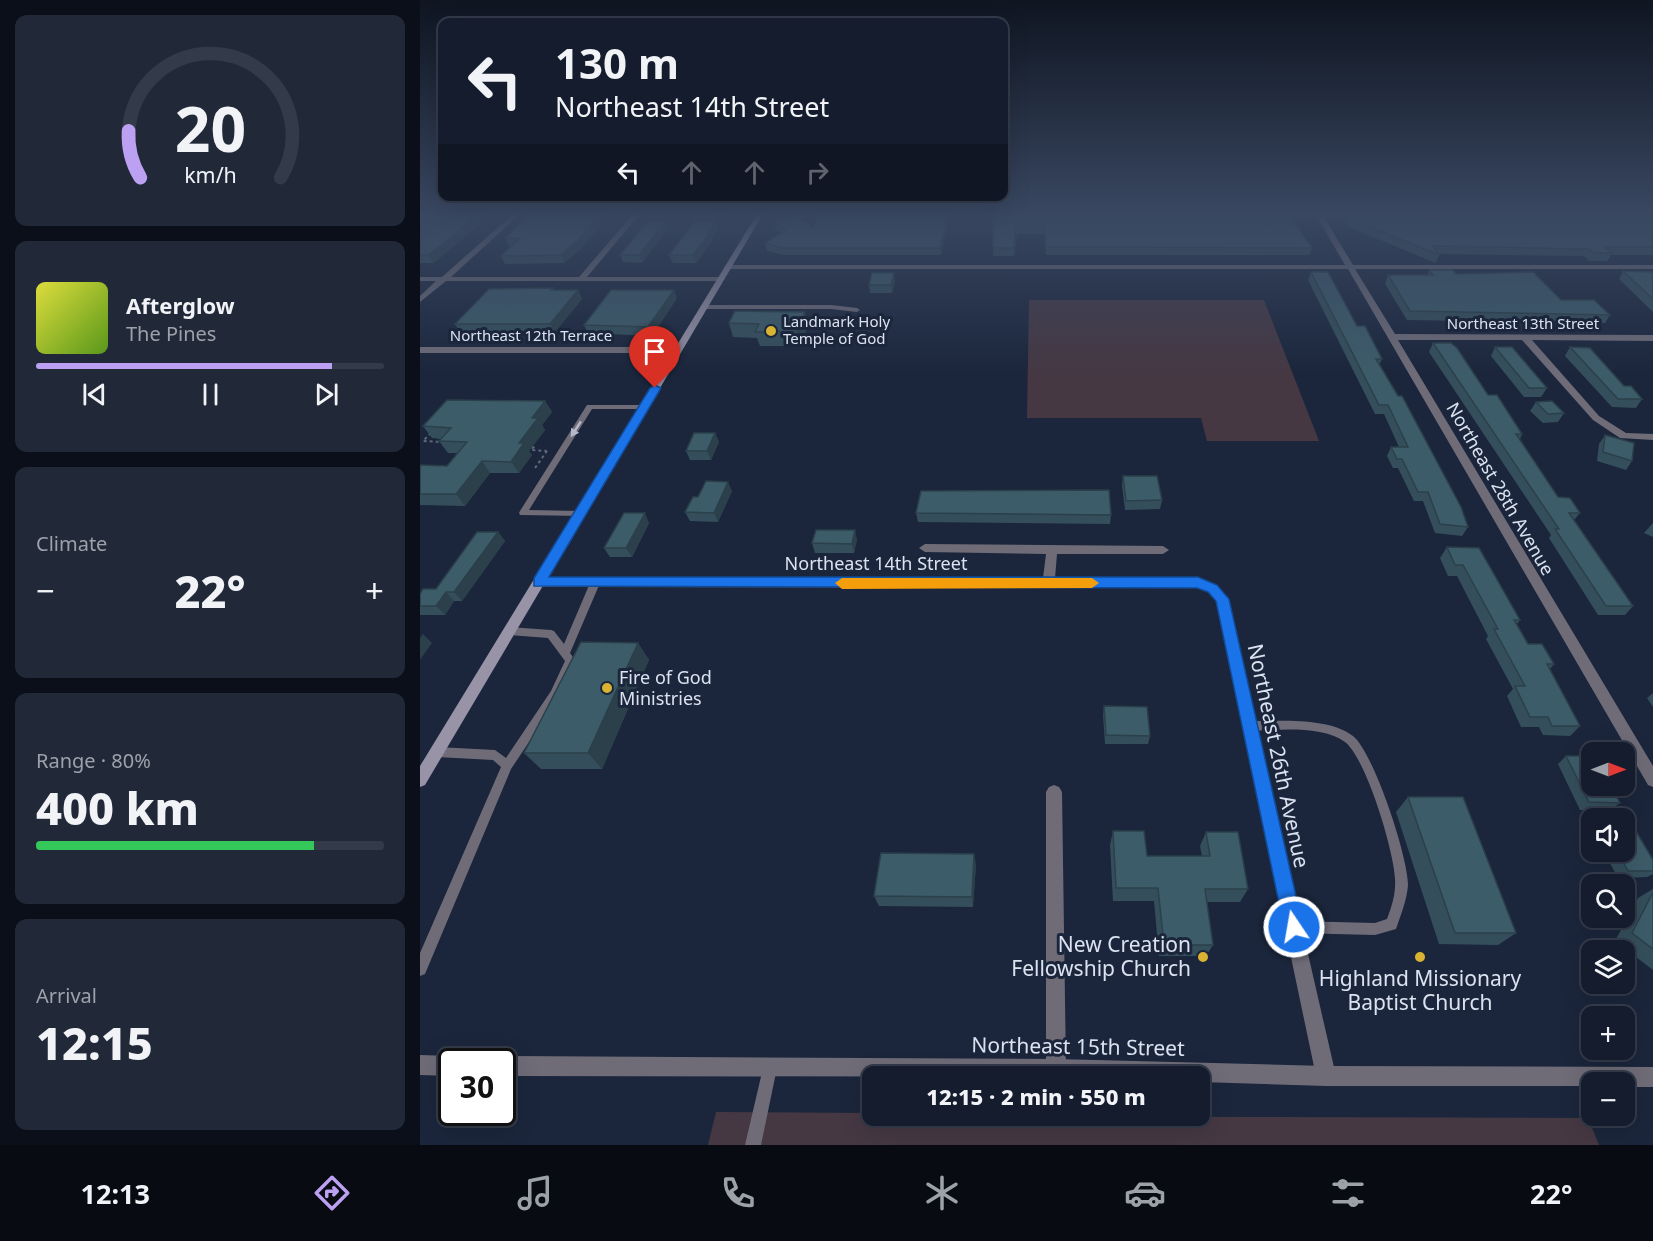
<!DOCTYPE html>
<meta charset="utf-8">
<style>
body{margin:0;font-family:"Noto Sans",sans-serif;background:#212939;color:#f1f3f6;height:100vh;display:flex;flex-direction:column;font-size:22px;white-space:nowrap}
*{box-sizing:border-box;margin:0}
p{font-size:20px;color:#9da1aa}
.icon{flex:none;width:33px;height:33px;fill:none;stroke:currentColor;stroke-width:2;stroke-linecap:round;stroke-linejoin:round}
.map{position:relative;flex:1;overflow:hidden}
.drawer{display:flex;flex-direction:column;gap:15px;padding:15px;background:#0b0f19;width:420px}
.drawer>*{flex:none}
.hud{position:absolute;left:18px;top:18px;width:570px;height:183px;border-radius:12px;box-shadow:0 6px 24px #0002,0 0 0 2px #333a49;background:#141c2d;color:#f1f3f6;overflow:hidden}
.needle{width:39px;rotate:90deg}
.controls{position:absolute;left:1161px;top:742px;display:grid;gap:12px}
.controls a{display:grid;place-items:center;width:54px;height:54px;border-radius:12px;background:#141c2d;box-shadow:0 6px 24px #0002,0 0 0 2px #333a49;font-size:30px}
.speed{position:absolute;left:18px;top:1048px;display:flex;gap:12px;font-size:30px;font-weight:700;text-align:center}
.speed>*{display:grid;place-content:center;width:78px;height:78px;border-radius:50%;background:#141c2d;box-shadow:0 6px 24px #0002,0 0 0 2px #333a49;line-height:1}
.speed .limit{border:3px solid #111;border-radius:9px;background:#fff;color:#111}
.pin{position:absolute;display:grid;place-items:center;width:51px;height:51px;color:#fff;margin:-62px -26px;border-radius:50% 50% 50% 0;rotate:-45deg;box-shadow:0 0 6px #0007}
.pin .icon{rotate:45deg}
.me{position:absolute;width:66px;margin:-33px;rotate:348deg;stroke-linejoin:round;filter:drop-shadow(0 0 4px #0008)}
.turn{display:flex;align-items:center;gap:21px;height:126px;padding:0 18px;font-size:27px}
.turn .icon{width:78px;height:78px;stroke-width:2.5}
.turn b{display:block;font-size:42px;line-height:51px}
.lanes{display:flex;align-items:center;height:57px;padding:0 18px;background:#0003;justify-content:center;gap:30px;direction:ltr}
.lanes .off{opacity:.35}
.big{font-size:45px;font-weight:800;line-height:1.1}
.drawer .tile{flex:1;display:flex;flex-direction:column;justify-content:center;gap:9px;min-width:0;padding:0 21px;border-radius:12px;background:#212939}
.drawer .dial{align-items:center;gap:0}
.dial svg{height:156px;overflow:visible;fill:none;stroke:#333a49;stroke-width:7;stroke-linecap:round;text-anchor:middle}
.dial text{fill:#f1f3f6;stroke:none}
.song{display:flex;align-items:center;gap:18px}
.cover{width:72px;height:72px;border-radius:9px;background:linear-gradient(135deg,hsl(60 70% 55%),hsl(90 70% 35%))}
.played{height:6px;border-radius:3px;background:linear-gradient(90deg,#bca0f2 85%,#333a49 85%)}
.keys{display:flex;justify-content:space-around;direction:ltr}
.heat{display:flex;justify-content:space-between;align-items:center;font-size:33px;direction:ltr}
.charge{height:9px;border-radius:4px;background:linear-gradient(90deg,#34c759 80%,#333a49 0)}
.trip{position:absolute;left:442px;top:1066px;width:348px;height:60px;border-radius:12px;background:#141c2d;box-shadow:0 6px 24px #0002,0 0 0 2px #333a49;font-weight:800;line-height:60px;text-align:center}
.dock{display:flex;height:96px;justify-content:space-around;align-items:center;background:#080b12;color:#9da1aa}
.dock .icon{width:42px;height:42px}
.dock .active{color:#bca0f2}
.dock b{font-size:27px;color:#f1f3f6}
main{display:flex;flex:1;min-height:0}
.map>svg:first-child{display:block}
.green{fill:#453843}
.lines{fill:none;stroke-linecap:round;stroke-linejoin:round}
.path{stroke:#5e687b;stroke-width:2;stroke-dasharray:3 3;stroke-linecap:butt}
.service{fill:#6f6c78;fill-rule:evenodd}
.minor{fill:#6f6c78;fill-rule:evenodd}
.tertiary{fill:#6f6c78;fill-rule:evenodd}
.secondary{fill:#9893a7;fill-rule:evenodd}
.wall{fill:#344f5b}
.shaded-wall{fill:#2b404a}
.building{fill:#3d5c6a;stroke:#2b404a;stroke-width:1.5}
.oneway{fill:#b5b9c7}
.route{fill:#1a73e8;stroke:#114b97;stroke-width:1.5}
.slow{fill:#f59e0b}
.poi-dot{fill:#dab333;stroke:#1b263c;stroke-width:2}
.labels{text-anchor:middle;stroke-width:6;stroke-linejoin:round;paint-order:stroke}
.far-poi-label{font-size:15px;fill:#dbe3f1;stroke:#1b263c;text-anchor:start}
.far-street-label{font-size:15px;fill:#dbe3f1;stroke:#1b263c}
.street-label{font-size:18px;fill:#dbe3f1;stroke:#1b263c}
.poi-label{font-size:18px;fill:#dbe3f1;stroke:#1b263c;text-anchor:start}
.near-street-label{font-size:21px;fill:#dbe3f1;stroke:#1b263c}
.near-poi-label{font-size:21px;fill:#dbe3f1;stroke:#1b263c;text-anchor:end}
</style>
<main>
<section class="drawer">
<div class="tile dial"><svg viewBox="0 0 100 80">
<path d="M14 69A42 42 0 1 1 86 69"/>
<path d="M14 69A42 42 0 0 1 8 45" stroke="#bca0f2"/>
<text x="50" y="56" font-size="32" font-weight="700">20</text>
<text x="50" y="72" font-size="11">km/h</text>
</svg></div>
<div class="tile">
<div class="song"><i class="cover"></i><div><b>Afterglow</b><p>The Pines</p></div></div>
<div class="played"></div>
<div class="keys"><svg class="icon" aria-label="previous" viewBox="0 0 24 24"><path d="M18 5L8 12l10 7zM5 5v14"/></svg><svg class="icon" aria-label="pause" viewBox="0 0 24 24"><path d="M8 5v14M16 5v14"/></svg><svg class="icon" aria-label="next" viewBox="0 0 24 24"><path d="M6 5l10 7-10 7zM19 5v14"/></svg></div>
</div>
<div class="tile"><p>Climate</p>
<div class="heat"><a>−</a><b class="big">22°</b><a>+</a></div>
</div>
<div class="tile"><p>Range · 80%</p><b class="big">400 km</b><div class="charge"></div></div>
<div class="tile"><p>Arrival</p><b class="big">12:15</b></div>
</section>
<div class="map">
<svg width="1233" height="1145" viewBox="0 0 1233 1145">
<rect width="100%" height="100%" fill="#1b263c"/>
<path class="green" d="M609,300H844L899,441H787L781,418H607Z
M296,1112L453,1113V1116L1168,1118L1179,1145H288Z"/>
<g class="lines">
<path class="path" d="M11,433L3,441L21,442
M110,446H115L111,450L127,451
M115,468L127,451"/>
<path class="service" d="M411,305L437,308L440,310L437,312L411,309H284L281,307L284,305Z
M167,405H224L228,407L224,409H172L109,510L160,511L163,512L164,514L163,516L100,515L99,513L100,511Z
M175,580L178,581L180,583L150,653L155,660L139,697L91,769L5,974L0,976V953L81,767L73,760L17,757L13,756L12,752L13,748L17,747L75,750L86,758L131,691L145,661L128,638L89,635L86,634L84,631L86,628L89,627L131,630L134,631L144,644L170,583L172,581Z
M830,721C859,721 909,717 933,736C954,753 988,857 988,885C987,900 981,914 976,929L955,935L874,933L869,932L868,927L869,922L874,921L955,923L967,919C972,906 976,893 975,879C974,851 946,758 925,742C902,725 857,730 830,731L826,729L825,726L826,723Z
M350,1061L355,1063L357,1068L341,1145H325L343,1068L345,1063Z"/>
<path class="minor" d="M93,214H100L31,277H159L213,214H220L167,277H301L305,279L301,281H26L0,302V296L16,281H0V277H22Z
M855,214L1050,215L1047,217H904L933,265H1233V269H935L975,334L1233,335V341L1112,340L1179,416L1206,433L1233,434V440L1200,438L1173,420L1102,340H978L1233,766V787L1228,785L928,269H308L304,267L308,265H925L897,217H858Z
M0,347H258L262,350L258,353H0Z
M505,544L743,546L749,550L743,554H637L635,578H778L796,585L806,596L916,1076L913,1083L906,1086L899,1083L896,1076L796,601L788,591L777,588L119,587L115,585L113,582L115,579L119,577L623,578L626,554L505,552L499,548Z
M634,785L639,787L642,792L646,1069L643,1076H629L626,1069V792L629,787Z"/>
<path class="tertiary" d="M0,1055L32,1056L39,1059L40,1062H32V1076L0,1075Z
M82,1056L636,1059L906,1066L1233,1067V1087H1204V1083H1172V1086H906L780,1082V1077L82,1076V1062H74L75,1059Z"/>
<path class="secondary" d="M337,214H343L5,785L0,787V766Z"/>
</g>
<path class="wall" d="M0,214L14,263H0Z
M110,214L161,249L144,263L85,264L81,256L92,246H89L85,238Z
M291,214H309L307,217H292Z
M530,214L521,255H364L347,251L345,243L361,233L356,230L354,222L393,227Z
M573,214L872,218L892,248L890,255H626L624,234H597L594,256H573Z
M1032,214H1233V255H1191L1187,261H1169L1164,256L1019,254L1016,263L926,226L928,218L1030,219Z
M246,221L248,228L222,263L203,262L200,255Z
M298,228L292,238V241L276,263H253L249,255Z
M1009,270L1036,274L1141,300L1190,315L1185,323L987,320L965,284L968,275H1008Z
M1203,271L1233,272V312L1199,279Z
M891,272L937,326L962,359L959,365L1048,527L1042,536L1015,533L1003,501H994L978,468H973L967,456L971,447H979L964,414H955L888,280Z
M475,281L472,293H450L449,285Z
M134,290H158L162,299L135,332H40L35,324Z
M257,298L232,336L168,333L164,325Z
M315,311L388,326L380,346H340L337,338L313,337L309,323Z
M1013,343L1068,395L1102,434L1100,439L1138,497L1160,513L1154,520L1213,606L1205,615H1178L1129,538L1131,535L1009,352Z
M1075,347L1127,388L1121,397H1104L1071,356Z
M1150,347L1222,399L1216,408L1192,407L1145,356Z
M125,401L132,412L122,425L125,430L109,451L112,455L99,473H70L45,506L0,505V465L27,466L37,453H28L19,441L21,439L12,438L3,426Z
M1116,402L1144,413L1138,422L1123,423L1110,411Z
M295,433L299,442L291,460H270L266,451Z
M1185,435L1212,461L1206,470L1177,461L1179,444Z
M703,476L742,500L740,509L705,510L702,485Z
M312,491L298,522L270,521L265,512L278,497Z
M496,513L691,515L690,524L498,522Z
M229,523L212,557H190L184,548Z
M1233,523V537L1224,533Z
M78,532L85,541L42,601H34L25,615H0V594L16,589Z
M437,539L434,553H395L392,543Z
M1027,547L1100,620L1097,624L1108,644L1134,664L1130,669L1160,726L1150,736L1123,735L1119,727H1101L1087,696L1093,689L1066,639L1068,636L1037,576H1028L1020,558Z
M218,643L229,660L182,769H121L104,753Z
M1233,693V707L1227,698Z
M684,706L730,736L728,744H685L683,715Z
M1146,756L1200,803L1190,810H1160L1138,764Z
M988,797L1096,933L1078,945L1019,944L976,812Z
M693,831L727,856H782L780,846L786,832L828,889L820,902H787L793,945L786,956H739L734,901H693L690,845Z
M1184,852H1204L1233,860V874L1227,877L1198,878Z
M556,864L553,907L459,906L454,896Z
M1233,889V970L1195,941L1218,898Z"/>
<path class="shaded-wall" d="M59,214H72L14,263L9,255Z
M182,214H191L161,249L144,263L141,255Z
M528,214H530L521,255L520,248Z
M246,221L248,228L222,263L219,255Z
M296,221L298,228L292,238V241L276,263L273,255Z
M596,226L597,234L594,256V248Z
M474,273L475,281L472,293L471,285Z
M158,290L162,299L135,332L130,324Z
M254,290L257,298L232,336L228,327Z
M385,312L388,326L380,346L376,331Z
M125,401L132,412L122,425L125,430L109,451L112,455L99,473L91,462L112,418Z
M295,433L299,442L291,460L287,451Z
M62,461L70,473L45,506L36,494Z
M308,482L312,491L298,522L294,513Z
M225,513L229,523L212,557L206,548Z
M435,530L437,539L434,553L432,544Z
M78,532L85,541L42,601L34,592Z
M26,592L34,601L25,615L16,606Z
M3,634L12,643L0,660V638Z
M218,643L229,660L182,769L168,753Z
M554,854L556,864L553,907L552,897Z"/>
<path class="building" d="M0,214H59L9,255H0Z
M110,214H182L157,241L141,255L81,256L100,238H85Z
M399,214H528L520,248H362L345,243L366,230L354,222L375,216L393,227Z
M573,214H872V218L892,248L626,247L624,226H596L594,248H573Z
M1035,214H1233V247H1185L1192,253H1174L1169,249L1013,246L1019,255L928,218L1035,219L1034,217H1038Z
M228,221H246L219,255H200Z
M275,221H296L287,233H290L273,255H249Z
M1009,270H1033L1036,274L1113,272L1141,300H1174L1190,315L990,311L968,275H1013Z
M1203,271L1233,272V299Z
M891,272H908L937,326H945L962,359H956L978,396H982L1041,507L1048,527L1020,524L1008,492H998L982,459H977L971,447H988L968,405H959Z
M452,273H474L471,285H449Z
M133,288L131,290H158L130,324H35L69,289Z
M191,290H254L228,327L164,325Z
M315,311L385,312L376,331L335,332L339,324L309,323Z
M1013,343H1031L1037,348L1068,395H1077L1102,434H1096L1138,497L1150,498L1160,513H1149L1213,606H1186L1135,529H1139Z
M1075,347H1092L1127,388H1109Z
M1150,347L1170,348L1204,386H1211L1222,399H1198Z
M27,400L125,401L112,418H118L99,443H104L91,462L62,461L36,494H0V465L27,466L47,442L19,441L31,428L3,426Z
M1132,401L1144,413L1128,414L1116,402Z
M274,433H295L287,451H266Z
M1185,435L1214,443L1212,461L1183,452Z
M703,476H737L742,500L706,501Z
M286,481L308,482L294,513L265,512L273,497H278Z
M689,490L691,515L496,513L501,491Z
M204,513H225L206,548H184Z
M396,530H435L432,544L392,543Z
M57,532H78L34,592H26L16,606H0V594L3,589H16Z
M1027,547L1059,548L1100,620H1094L1108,644H1122L1134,664H1127L1160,726H1132L1128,717H1110L1095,686H1105L1074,629H1078L1043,565H1035Z
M161,642L218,643L168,753H104Z
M684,706L727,707L730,736L686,735Z
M1146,756H1172V786H1191L1200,803L1169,802Z
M988,797H1043L1096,933H1035Z
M1204,826H1213L1233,860V871H1208L1198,852H1204Z
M693,831H724L727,856H790L786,832H818L828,889H785L793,945H744L738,888H696Z
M461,853L554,854L552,897L454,896Z
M1233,892V949L1212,933Z"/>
<defs><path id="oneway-solid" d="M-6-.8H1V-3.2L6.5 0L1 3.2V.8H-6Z" transform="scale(1.5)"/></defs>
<use class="oneway" href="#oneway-solid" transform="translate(156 429) rotate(123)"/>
<linearGradient id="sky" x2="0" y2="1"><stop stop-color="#0f1521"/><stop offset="0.57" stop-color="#394761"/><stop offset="1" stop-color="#394761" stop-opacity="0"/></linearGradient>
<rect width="1233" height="374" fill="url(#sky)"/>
<path class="route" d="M235,385L241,388L129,577H778L797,585L809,599L883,927L880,934L874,937L867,934L864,927L796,601L788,592L777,588L114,586V578L230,388Z"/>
<path class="slow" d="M422,578H672L679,583L672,588L422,589L415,583Z"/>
<g class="poi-dot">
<circle cx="351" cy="331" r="6"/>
<circle cx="187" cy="688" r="6"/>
<circle cx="783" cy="957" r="6"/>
<circle cx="1000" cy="957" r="6"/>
</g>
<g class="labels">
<g class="far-poi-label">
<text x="363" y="327">Landmark Holy<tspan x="363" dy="17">Temple of God</tspan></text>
</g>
<g class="far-street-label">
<text x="1103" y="329">Northeast 13th Street</text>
<text x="111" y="341">Northeast 12th Terrace</text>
</g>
<g class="street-label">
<text transform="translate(1080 489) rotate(60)" y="6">Northeast 28th Avenue</text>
<text x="456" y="570">Northeast 14th Street</text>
</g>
<g class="poi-label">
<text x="199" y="684">Fire of God<tspan x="199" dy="21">Ministries</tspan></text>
</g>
<g class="near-street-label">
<text transform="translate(858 756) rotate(78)" y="7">Northeast 26th Avenue</text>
<text transform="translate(658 1047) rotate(1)" y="7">Northeast 15th Street</text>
</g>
<g class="near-poi-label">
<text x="771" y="952">New Creation<tspan x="771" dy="24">Fellowship Church</tspan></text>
<text x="1000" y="986" text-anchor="middle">Highland Missionary<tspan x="1000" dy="24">Baptist Church</tspan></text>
</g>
</g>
</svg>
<div class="controls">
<a><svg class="needle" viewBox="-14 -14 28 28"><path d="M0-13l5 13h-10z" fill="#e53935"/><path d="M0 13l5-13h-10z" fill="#9da1aa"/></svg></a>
<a><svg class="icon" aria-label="sound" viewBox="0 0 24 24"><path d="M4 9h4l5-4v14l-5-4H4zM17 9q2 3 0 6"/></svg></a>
<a><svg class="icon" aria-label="search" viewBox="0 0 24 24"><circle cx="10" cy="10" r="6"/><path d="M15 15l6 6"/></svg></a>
<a><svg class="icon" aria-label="layers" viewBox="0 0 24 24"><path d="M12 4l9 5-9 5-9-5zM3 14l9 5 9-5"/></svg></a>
<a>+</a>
<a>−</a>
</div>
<div class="speed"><div class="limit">30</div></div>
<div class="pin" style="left:235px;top:388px;background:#d93025"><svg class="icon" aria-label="arrive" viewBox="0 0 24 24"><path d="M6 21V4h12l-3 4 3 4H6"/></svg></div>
<svg class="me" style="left:874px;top:927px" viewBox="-20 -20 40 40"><circle r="17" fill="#1a73e8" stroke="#fff" stroke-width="3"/><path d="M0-11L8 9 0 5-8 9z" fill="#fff"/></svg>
<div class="trip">12:15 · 2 min · 550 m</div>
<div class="hud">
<div class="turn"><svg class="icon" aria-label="left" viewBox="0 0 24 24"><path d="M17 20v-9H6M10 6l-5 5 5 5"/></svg><div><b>130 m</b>Northeast 14th Street</div></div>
<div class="lanes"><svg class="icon" aria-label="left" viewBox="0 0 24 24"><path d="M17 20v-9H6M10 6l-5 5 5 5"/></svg><svg class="icon off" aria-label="ahead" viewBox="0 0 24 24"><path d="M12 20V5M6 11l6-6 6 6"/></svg><svg class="icon off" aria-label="ahead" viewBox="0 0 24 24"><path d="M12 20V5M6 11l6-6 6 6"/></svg><svg class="icon off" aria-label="right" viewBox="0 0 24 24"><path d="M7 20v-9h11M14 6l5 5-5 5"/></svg></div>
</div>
</div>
</main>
<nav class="dock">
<b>12:13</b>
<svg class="icon active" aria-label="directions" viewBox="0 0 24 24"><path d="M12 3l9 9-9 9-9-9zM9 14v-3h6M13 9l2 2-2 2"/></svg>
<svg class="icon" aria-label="music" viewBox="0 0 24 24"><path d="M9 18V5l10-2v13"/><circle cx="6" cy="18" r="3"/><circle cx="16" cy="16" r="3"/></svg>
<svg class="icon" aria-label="phone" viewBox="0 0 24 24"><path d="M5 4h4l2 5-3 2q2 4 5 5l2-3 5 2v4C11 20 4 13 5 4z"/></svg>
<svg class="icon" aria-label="climate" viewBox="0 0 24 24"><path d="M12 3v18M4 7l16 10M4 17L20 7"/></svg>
<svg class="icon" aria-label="car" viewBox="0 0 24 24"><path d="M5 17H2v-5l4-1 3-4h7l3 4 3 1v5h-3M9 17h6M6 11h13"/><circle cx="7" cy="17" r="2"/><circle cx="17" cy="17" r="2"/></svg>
<svg class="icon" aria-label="filters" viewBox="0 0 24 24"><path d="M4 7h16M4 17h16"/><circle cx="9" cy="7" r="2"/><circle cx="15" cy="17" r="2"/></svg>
<b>22°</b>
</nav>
